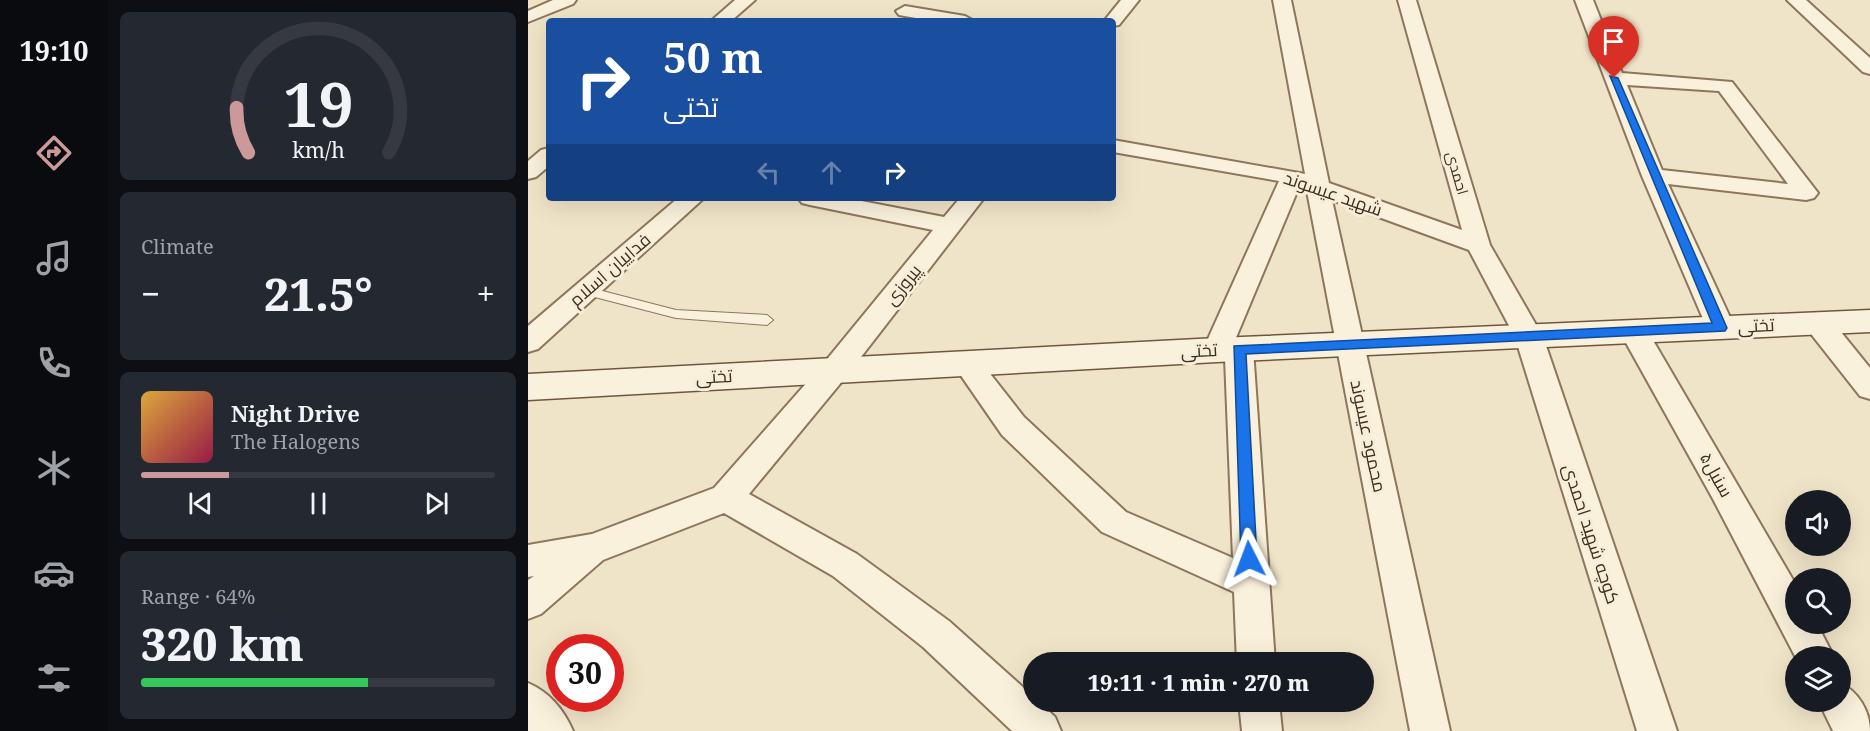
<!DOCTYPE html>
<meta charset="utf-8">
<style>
body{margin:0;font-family:"Noto Serif",Cairo,serif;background:#242831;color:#f1f3f6;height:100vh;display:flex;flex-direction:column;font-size:22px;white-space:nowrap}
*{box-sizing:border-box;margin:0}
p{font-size:20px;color:#9ea1a6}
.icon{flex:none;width:33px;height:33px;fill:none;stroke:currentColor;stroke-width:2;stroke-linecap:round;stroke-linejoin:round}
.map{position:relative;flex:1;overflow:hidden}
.details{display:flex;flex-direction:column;gap:12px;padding:12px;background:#0d0f14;width:420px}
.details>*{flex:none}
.top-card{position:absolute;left:18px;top:18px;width:570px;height:183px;border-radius:6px;box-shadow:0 6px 24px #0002;background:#1a4fa0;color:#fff;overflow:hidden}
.fabs{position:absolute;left:1257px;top:490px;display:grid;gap:12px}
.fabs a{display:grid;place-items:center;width:66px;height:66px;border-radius:50%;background:#171b24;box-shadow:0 6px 24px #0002;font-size:30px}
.speed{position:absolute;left:18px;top:634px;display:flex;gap:12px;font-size:30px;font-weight:700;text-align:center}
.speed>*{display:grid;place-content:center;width:78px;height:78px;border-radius:50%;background:#171b24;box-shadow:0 6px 24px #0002;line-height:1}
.speed .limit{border:9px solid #d22;background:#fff;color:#111}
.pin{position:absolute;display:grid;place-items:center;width:51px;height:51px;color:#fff;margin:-62px -26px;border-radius:50% 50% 50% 0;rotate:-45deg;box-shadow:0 0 6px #0007}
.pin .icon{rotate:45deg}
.me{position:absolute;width:66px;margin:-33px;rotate:357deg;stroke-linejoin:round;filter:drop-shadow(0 0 4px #0008)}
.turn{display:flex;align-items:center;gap:21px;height:126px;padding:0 18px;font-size:27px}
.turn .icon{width:78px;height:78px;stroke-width:2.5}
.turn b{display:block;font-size:42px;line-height:51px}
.lanes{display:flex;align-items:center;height:57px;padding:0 18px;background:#0003;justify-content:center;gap:30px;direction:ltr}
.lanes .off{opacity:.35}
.big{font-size:45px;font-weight:800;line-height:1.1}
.details .card{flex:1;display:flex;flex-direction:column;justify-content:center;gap:9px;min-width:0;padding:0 21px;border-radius:9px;background:#242831}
.details .dial{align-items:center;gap:0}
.dial svg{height:156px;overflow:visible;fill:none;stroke:#363941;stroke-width:7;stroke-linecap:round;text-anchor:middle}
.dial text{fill:#f1f3f6;stroke:none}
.song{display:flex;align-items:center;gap:18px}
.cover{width:72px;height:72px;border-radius:9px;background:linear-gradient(135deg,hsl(40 70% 55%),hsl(340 70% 35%))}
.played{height:6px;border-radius:3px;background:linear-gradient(90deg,#cc999b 25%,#363941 25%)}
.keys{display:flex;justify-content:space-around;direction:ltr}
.heat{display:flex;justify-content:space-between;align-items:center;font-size:33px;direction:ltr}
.charge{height:9px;border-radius:4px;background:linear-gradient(90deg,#34c759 64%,#363941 0)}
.trip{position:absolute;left:495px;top:652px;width:351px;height:60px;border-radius:30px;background:#171b24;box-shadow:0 6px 24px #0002;font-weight:800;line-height:60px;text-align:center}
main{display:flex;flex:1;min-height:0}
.dock{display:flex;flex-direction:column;width:108px;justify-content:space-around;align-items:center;background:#090b0e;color:#9ea1a6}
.dock .icon{width:42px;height:42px}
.dock .current{color:#cc999b}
.dock b{font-size:27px;color:#f1f3f6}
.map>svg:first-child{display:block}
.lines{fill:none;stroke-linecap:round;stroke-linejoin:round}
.lane-casing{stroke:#8d765c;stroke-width:2}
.street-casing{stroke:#8d765c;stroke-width:4}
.secondary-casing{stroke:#6f573f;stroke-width:3}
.lane{fill:#faf1dc;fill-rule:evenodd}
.street{fill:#faf1dc;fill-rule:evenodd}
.secondary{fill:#faf1dc;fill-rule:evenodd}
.route{fill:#1a73e8;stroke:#114b97;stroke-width:1.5}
.labels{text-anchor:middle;stroke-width:6;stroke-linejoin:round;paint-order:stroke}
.far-street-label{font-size:15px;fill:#3d2e20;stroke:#f7eed8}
.street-label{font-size:18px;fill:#3d2e20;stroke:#f7eed8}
</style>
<main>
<nav class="dock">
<b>19:10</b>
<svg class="icon current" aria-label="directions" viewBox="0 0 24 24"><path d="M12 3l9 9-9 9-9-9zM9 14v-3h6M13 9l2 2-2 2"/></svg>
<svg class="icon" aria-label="music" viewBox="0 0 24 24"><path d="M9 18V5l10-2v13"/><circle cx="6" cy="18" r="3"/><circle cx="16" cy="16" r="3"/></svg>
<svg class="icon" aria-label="phone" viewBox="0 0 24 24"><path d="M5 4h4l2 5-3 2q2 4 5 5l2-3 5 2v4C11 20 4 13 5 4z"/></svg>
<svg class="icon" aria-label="climate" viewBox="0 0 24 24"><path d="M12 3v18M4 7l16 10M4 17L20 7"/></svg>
<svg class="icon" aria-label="car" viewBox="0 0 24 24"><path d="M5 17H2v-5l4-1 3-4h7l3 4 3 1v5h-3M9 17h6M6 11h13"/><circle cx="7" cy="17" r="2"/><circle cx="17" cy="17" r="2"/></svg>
<svg class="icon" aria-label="filters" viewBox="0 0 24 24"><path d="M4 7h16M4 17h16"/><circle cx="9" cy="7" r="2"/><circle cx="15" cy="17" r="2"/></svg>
</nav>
<section class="details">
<div class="card dial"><svg viewBox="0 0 100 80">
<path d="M14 69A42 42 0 1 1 86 69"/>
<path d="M14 69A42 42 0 0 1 8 46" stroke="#cc999b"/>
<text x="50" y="56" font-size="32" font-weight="700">19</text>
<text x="50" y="72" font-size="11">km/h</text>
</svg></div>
<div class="card"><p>Climate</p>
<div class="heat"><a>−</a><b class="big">21.5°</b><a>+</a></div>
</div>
<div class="card">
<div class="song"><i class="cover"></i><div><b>Night Drive</b><p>The Halogens</p></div></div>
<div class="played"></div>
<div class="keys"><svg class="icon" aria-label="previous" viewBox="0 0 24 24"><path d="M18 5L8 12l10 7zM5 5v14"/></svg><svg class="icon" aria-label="pause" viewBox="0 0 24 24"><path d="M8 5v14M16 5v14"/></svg><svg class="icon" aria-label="next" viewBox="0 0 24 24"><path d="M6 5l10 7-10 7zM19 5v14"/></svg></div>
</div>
<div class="card"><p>Range · 64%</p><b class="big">320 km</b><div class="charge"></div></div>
</section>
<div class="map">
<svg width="1342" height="731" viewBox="0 0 1342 731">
<rect width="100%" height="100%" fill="#f0e4c8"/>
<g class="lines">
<g class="lane-casing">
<path id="lane" d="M59,287L148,310L239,315L245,320L239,325L148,318L55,294L53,291Z"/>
</g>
<g class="street-casing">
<path id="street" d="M25,0H48L45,4L0,22V11Z
M207,0H227L203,21H183Z
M593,0H611L591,25L585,26V21H576Z
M745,0H763L801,183L934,230L870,0H888L962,245L1015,337L1149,731H1109L987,337L941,250L804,200L922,731H882L779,191L771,187L707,340L721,342L725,349L747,663H709L706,592L574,532L474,435L425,364L429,357L439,353L449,357L496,417L598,512L705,558L697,358L689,360L679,357L675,350L751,181L585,152V140L777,174Z
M1047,0H1065L1094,73L1204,82L1290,193L1286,198L1278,200L1140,184L1207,328L1203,335L1193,338L1183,335L1179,328L1114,176ZM1099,85L1191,91L1260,184L1134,170Z
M1259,0H1278L1342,58V74L1335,72Z
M377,6L437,16L446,21H405L371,15L368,11Z
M21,148V166L8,177L0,179V161L13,150Z
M150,198H176L10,349L0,352V326Z
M270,198H318L416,217L432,198H456L316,379L221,494L329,554L421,621L506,697V702H511L527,717L533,731H484L395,647L305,576L196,513L75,560L13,614L0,619V580L6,576L0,577V545L64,534L186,488L296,363L405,230L282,205L274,203Z
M1290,313L1300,316L1342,368V399L1332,396L1280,330L1276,323L1280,316Z
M1106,322L1116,325L1268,585V624H1289L1306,657L1268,658L1185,499L1092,332L1096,325Z
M0,683C21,692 36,710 45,731H0Z
M1312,683C1330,691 1342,711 1342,731H1305L1291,702H1312Z
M711,702H751L754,731H714Z"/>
</g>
<g class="secondary-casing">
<path id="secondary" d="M1342,310V332L689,362L0,400V374L689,338Z"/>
</g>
<use href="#lane" class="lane"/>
<use href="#street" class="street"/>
<use href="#secondary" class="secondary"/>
</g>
<path class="route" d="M1082,76L1090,78L1199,328L1197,331L718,354L729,559L727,564L721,567L715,564L713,559L706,346L1184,323Z"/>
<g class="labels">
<g class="far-street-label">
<text transform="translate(929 173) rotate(74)" y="5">احمدی</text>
</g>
<g class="street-label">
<text transform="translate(805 194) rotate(19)" y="6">شهید عیسوند</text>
<text transform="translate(82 270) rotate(-41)" y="6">فداییان اسلام</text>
<text transform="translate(375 285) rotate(-51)" y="6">پیروزی</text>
<text transform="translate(1228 326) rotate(-3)" y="6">تختی</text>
<text transform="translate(671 351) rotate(-3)" y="6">تختی</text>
<text transform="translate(186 377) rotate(-3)" y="6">تختی</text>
<text transform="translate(840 436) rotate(78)" y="6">محمود عیسوند</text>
<text transform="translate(1188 475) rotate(61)" y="6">سنبل۵</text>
<text transform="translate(1063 534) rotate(72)" y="6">کوچه شهید احمدی</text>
</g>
</g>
</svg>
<div class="fabs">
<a><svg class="icon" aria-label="sound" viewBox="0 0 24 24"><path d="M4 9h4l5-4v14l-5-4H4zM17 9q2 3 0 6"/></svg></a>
<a><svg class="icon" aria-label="search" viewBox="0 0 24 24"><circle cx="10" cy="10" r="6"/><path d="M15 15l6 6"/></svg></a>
<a><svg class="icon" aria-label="layers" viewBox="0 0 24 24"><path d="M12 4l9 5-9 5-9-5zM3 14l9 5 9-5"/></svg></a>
</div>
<div class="speed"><div class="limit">30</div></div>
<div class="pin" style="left:1086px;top:78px;background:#d93025"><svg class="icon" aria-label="arrive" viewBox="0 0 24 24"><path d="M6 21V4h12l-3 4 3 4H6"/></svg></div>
<svg class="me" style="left:721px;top:559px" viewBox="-20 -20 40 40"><path d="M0-17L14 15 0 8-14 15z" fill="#1a73e8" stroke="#fff" stroke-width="4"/></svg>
<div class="trip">19:11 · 1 min · 270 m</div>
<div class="top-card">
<div class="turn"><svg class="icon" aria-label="right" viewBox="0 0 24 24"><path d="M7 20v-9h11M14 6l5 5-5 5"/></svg><div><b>50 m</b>تختی</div></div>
<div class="lanes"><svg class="icon off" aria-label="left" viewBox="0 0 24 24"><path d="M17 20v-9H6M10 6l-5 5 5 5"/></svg><svg class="icon off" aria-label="ahead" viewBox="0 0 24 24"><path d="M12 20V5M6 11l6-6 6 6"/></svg><svg class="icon" aria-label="right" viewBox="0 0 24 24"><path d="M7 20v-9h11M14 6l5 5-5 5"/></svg></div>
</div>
</div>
</main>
